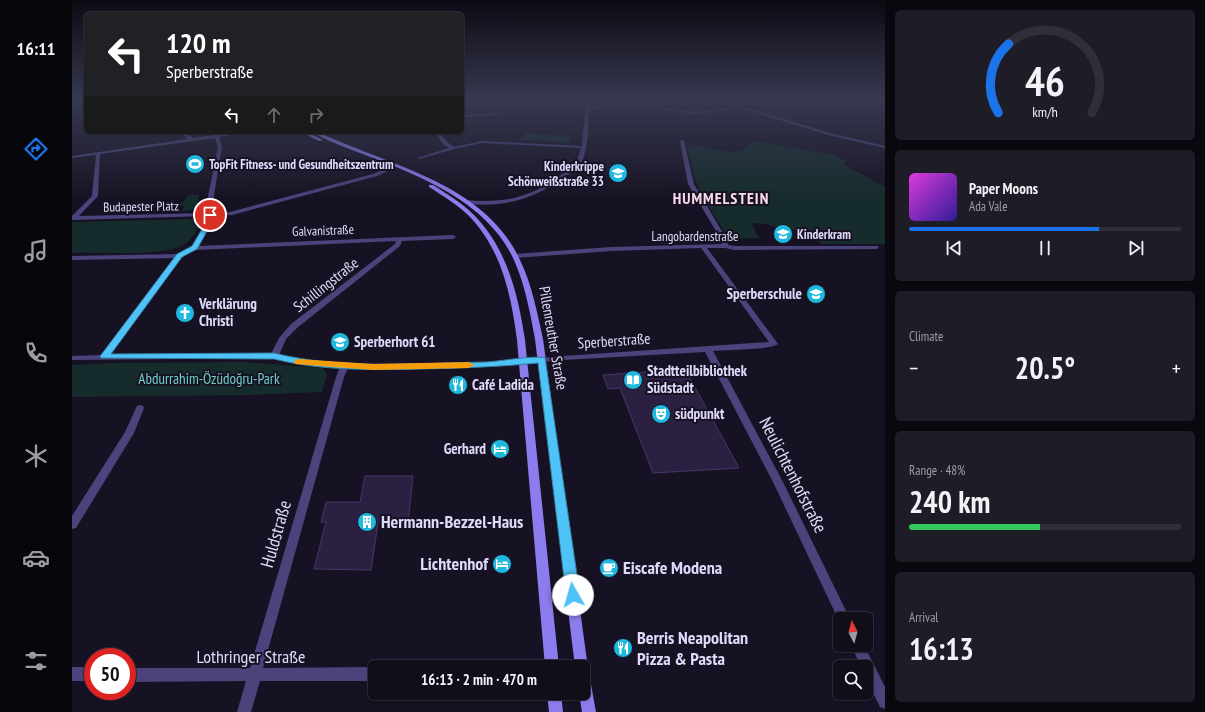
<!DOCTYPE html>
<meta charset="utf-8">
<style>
body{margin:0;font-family:"PT Sans Narrow",sans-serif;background:#1e1c27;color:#f1f3f6;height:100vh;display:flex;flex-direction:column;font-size:15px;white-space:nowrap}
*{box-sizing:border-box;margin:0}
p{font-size:13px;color:#9c9ca2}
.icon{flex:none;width:22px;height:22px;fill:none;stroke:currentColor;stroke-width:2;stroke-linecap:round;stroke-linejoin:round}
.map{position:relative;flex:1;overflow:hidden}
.panel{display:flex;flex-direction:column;gap:10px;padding:10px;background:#09080e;width:320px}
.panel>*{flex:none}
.guide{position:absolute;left:12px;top:12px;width:380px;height:122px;border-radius:6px;box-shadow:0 1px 3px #0004,0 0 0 1px #302e39;background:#202124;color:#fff;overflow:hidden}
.needle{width:26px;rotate:354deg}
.fabs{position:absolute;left:761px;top:612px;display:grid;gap:8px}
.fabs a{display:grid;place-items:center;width:40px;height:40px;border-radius:6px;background:#110e1a;box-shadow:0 1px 3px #0004,0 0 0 1px #302e39;font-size:20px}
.speed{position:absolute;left:12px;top:648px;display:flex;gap:8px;font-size:20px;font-weight:700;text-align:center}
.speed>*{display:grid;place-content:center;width:52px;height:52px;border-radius:50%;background:#110e1a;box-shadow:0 1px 3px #0004,0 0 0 1px #302e39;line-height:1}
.speed .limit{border:6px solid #d22;background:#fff;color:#111}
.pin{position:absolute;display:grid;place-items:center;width:34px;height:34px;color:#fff;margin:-17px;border:2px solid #fff;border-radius:50%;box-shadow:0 1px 4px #0007}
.me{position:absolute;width:44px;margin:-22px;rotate:353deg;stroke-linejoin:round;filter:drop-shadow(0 0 3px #0008)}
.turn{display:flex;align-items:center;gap:14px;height:84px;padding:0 16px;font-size:18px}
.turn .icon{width:52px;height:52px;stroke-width:2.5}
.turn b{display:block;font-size:28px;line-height:34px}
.lanes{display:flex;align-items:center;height:38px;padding:0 16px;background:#0003;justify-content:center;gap:20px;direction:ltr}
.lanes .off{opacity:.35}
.big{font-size:30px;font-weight:800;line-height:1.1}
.panel .card{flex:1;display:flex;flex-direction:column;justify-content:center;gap:6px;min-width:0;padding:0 14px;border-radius:6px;background:#1e1c27}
.panel .dial{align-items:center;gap:0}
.dial svg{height:104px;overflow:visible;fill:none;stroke:#302e39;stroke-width:7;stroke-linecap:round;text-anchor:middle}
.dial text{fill:#f1f3f6;stroke:none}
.song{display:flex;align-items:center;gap:12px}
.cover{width:48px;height:48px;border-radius:6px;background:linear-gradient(135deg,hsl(300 70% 55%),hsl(250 70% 35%))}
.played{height:4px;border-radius:2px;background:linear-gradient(90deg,#1a73e8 70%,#302e39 70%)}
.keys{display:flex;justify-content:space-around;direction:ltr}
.heat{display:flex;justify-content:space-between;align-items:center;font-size:22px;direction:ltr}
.charge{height:6px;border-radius:3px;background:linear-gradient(90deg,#34c759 48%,#302e39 0)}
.trip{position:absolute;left:296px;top:660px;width:222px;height:40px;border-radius:6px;background:#110e1a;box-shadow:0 1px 3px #0004,0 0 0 1px #302e39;font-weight:800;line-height:40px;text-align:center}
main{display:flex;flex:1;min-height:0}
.tabs{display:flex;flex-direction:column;width:72px;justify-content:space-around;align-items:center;background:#07060a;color:#9c9ca2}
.tabs .icon{width:28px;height:28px}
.tabs .active{color:#1a73e8}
.tabs b{font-size:18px;color:#f1f3f6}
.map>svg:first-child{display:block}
.green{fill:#162b2c}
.building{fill:#2b2042;stroke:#45366b}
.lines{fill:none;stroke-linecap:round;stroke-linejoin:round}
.street{fill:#4b437c;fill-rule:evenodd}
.secondary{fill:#8b7ded;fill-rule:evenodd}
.route{fill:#4fc3f7;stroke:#337fa1}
.slow{fill:#f59e0b}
.labels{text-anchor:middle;stroke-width:4;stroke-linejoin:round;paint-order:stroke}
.far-poi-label{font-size:13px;font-weight:bold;fill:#e0d9fa;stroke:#171223;text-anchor:start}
.far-street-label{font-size:13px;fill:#e0d9fa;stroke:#171223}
.street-label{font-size:15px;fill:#e0d9fa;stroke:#171223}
.poi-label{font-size:15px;font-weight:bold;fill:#e0d9fa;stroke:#171223;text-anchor:start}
.park-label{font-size:15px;fill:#6fd0c2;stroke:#171223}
.far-district-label{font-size:16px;font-weight:bold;letter-spacing:1px;fill:#fadbec;stroke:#171223}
.near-street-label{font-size:18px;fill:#e0d9fa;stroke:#171223}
.near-poi-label{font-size:18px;font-weight:bold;fill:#e0d9fa;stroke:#171223;text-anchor:start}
</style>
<main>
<nav class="tabs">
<b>16:11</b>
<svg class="icon active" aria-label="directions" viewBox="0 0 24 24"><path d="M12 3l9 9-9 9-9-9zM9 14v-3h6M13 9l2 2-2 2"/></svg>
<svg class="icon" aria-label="music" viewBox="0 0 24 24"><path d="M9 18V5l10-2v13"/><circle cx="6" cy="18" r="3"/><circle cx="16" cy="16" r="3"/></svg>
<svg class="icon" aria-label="phone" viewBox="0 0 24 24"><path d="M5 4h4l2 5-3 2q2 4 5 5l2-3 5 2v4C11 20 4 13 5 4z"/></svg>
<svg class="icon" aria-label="climate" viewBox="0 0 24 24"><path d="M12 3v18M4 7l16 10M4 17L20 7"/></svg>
<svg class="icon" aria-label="car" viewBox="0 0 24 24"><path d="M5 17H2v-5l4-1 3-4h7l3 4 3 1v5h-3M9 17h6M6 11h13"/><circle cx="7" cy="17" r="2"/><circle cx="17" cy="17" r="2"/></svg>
<svg class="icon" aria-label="filters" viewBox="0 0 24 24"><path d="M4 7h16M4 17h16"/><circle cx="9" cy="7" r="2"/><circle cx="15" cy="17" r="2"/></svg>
</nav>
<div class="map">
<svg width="813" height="712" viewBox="0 0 813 712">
<rect width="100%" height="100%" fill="#171223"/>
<path class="green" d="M452,133L499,136L498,143L448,140Z
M683,141L761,155L775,162L771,164L813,187V244H750L733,230L710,229L693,224L679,223L687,238L657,239L628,193L622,176L615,147H622L623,144L656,152L670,151Z
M117,195H127L124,210L109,211L113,206H101L103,203H110Z
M124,219L128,221L129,224C124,231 119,241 111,245C92,257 25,252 0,253V222Z
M172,362L250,368L255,374L250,392L179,395L0,397V365L41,363Z"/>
<path class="building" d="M613,369L667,468L581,473L548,388L536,389L531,375Z
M293,476H341L336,524L306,523L299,570L242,569L254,522H249L254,502H288Z"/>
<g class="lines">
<path class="street" d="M514,100H518L517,107L564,105L566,106L564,107L517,109C516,127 517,147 509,164C505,170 498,173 492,177C460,200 434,207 394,204L391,202L394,200C430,203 455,199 485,178C500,167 504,167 509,148L410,143L382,149L347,159L345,158L377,148L370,143L363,132H367L374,141L382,147L410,141L510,146Z
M642,100H649L758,133L813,146V148L756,135L668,108L622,114L575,107L577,106L622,112L664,107Z
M784,103L813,108V110L783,105Z
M427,113L426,115L390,117V115Z
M108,132H113L121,138L166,132H177L147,137L150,147L139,213L158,212L301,174L318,167L322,168L305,176L160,215L141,216L142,219L127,246L381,235L384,237L381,239L330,241L328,246L225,328L214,339L207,355L223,360L301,364L429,362L491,356L697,342L629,248L539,251L443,258L440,256L443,254L539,247L650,244L648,238L616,184L608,141L610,140L612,141L622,184L654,238L656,245L663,246H806V248L804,249L663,250L653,248H635L706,344C698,350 653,350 641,351L711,482L778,619H768V623L701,482L633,352L491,360L429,366L301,370L276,368L272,377L191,668L303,667V681H188L179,712H165L174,681L55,682V668H178L264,377L268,367L223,364L202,358L0,360V356L30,355L103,258L0,260V256L107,254L121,247L136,219L135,216L0,220V216L20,196L24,155L0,158V156L116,139ZM143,138L146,147L133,211L134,213L7,216L26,196L28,154ZM324,241L323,244L219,324L207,338L199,354L38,355L110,257L124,250Z
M68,405L71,406L72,408L62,433L4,528L0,529V516L53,432L64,408L65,406Z
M779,645H792L813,687V709L808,707L794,678V667H789Z
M0,667H21V681H0Z"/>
<path class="secondary" d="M229,132H235L251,140L247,141Z
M241,132H246C317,166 412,182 448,260C460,285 465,312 471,339L516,668L524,712H510L507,693H511V667H503L463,339C458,312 453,285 442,260C418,208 364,183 314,163C296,156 277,149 260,142C254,139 246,136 241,132Z
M357,185H361C375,194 389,202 401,214C435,248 446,294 453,340L487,667H473L445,340C439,295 430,250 397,216C385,204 371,196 357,187Z
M475,693H489L491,712H477Z"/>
</g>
<linearGradient id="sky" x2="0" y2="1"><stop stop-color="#0d0a13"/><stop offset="0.5" stop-color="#363950"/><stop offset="1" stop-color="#363950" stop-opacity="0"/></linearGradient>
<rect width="813" height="200" fill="url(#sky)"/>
<path class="route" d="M136,214H140L142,219L125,249L110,257L39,354L202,353C268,370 348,363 415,362C430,361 462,355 473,358L508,595L506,599L501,601L496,599L494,595L466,363C427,367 389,368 350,369C301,370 250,371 202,359L29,358L28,356L29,355L105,254L120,246L136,219Z"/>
<path class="slow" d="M226,359L301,364L397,362L402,365L397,368L301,370L223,364L222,362L223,360Z"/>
<defs>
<g id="stadium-disc" transform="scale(1)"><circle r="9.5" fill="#1fb9e0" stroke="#171223"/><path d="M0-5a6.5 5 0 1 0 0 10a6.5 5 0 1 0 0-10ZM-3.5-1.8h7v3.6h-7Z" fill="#fff"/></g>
<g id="school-disc" transform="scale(1)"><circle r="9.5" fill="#1fb9e0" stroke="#171223"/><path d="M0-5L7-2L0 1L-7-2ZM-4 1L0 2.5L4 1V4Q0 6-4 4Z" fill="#fff"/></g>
<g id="church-disc" transform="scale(1)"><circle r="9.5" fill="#1fb9e0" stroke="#171223"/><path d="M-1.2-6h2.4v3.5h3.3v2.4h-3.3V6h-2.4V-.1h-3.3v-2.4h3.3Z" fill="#fff"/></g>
<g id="library-disc" transform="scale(1)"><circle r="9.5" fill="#1fb9e0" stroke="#171223"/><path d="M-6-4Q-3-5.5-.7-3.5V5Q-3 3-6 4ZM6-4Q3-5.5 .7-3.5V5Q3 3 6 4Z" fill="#fff"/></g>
<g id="restaurant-disc" transform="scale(1)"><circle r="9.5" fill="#1fb9e0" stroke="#171223"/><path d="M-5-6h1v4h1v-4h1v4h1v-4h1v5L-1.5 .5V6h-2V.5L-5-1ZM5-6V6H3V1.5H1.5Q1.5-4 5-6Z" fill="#fff"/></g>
<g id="theatre-disc" transform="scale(1)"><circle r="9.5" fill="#1fb9e0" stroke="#171223"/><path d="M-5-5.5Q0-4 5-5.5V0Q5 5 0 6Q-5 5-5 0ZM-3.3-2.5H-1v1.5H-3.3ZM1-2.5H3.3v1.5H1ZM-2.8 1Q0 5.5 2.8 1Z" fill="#fff"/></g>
<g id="hotel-disc" transform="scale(1)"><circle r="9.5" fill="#1fb9e0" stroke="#171223"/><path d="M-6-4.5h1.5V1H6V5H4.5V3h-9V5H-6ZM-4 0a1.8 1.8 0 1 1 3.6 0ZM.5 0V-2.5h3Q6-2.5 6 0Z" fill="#fff"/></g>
<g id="building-disc" transform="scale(1)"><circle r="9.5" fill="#1fb9e0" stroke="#171223"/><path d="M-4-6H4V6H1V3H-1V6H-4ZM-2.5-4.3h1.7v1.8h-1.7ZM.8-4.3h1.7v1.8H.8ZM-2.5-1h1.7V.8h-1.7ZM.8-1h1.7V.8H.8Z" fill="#fff"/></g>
<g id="cafe-disc" transform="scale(1)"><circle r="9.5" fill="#1fb9e0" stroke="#171223"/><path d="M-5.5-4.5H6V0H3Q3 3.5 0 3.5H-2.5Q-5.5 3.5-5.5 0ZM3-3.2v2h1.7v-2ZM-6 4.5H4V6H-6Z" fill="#fff"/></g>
</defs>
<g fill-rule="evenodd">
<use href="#stadium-disc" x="123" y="164"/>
<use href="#school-disc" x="546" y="173"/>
<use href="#school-disc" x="711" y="234"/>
<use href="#school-disc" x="744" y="294"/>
<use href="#church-disc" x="113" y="313"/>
<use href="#school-disc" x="268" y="342"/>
<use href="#library-disc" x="561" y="380"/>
<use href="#restaurant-disc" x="386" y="385"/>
<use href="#theatre-disc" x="589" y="414"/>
<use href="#hotel-disc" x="428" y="449"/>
<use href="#building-disc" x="295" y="522"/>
<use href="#hotel-disc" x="430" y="564"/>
<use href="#cafe-disc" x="537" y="568"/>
<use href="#restaurant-disc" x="551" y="648"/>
</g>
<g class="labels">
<g class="far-poi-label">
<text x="137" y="169">TopFit Fitness- und Gesundheitszentrum</text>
<text x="532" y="171" text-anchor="end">Kinderkrippe<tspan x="532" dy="15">Schönweißstraße 33</tspan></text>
<text x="725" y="239">Kinderkram</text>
</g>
<g class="far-street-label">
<text transform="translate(69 206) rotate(-1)" y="5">Budapester Platz</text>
<text transform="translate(251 230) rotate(-2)" y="5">Galvanistraße</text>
<text x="623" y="241">Langobardenstraße</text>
</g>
<g class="street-label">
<text transform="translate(254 285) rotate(-38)" y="5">Schillingstraße</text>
<text transform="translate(481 338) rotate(80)" y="5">Pillenreuther Straße</text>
<text transform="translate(542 341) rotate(-4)" y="5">Sperberstraße</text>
</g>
<g class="poi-label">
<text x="730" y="299" text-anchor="end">Sperberschule</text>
<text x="127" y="309">Verklärung<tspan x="127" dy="17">Christi</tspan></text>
<text x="282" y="347">Sperberhort 61</text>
<text x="575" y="376">Stadtteilbibliothek<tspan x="575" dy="17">Südstadt</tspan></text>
<text x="400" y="390">Café Ladida</text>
<text x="603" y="419">südpunkt</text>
<text x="414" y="454" text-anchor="end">Gerhard</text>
</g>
<g class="park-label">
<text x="137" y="384">Abdurrahim-Özüdoğru-Park</text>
</g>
<g class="far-district-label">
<text x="649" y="204">HUMMELSTEIN</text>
</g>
<g class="near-street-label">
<text transform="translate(721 475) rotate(63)" y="6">Neulichtenhofstraße</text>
<text transform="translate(204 534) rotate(-74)" y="6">Huldstraße</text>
<text x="179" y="663">Lothringer Straße</text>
</g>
<g class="near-poi-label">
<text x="309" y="528">Hermann-Bezzel-Haus</text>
<text x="416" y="570" text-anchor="end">Lichtenhof</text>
<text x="551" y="574">Eiscafe Modena</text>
<text x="565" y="644">Berris Neapolitan<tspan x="565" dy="21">Pizza &amp; Pasta</tspan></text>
</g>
</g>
</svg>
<div class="fabs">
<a><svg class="needle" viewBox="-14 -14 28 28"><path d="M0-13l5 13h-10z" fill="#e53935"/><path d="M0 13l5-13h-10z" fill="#9c9ca2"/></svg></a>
<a><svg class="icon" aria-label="search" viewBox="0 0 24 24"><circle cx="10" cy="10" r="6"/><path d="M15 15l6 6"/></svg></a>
</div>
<div class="speed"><div class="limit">50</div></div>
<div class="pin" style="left:138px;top:215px;background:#d93025"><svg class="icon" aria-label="arrive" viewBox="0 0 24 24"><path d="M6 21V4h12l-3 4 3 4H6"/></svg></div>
<svg class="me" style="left:501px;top:595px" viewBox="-20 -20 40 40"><circle r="19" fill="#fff"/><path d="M0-13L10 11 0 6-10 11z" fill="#4fc3f7"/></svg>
<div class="trip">16:13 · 2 min · 470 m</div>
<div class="guide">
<div class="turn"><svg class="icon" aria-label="left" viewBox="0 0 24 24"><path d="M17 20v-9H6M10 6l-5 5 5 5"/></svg><div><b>120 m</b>Sperberstraße</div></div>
<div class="lanes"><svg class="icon" aria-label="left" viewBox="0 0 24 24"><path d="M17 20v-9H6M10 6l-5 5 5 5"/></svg><svg class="icon off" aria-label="ahead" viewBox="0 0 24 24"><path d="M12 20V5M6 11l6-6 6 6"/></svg><svg class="icon off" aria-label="right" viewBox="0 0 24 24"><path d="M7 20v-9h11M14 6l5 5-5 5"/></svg></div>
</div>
</div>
<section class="panel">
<div class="card dial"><svg viewBox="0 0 100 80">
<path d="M14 69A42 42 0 1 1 86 69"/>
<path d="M14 69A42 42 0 0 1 22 16" stroke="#1a73e8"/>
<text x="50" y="56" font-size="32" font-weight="700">46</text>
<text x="50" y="72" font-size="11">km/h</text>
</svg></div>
<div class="card">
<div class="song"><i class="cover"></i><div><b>Paper Moons</b><p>Ada Vale</p></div></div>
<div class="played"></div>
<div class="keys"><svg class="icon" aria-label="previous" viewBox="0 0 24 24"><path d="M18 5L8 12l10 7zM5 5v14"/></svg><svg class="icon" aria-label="pause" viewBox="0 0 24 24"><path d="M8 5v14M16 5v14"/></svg><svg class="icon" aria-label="next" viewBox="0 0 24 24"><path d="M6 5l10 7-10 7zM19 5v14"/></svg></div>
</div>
<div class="card"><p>Climate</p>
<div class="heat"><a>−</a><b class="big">20.5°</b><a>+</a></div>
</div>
<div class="card"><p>Range · 48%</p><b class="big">240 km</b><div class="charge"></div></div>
<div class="card"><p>Arrival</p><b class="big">16:13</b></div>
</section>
</main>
